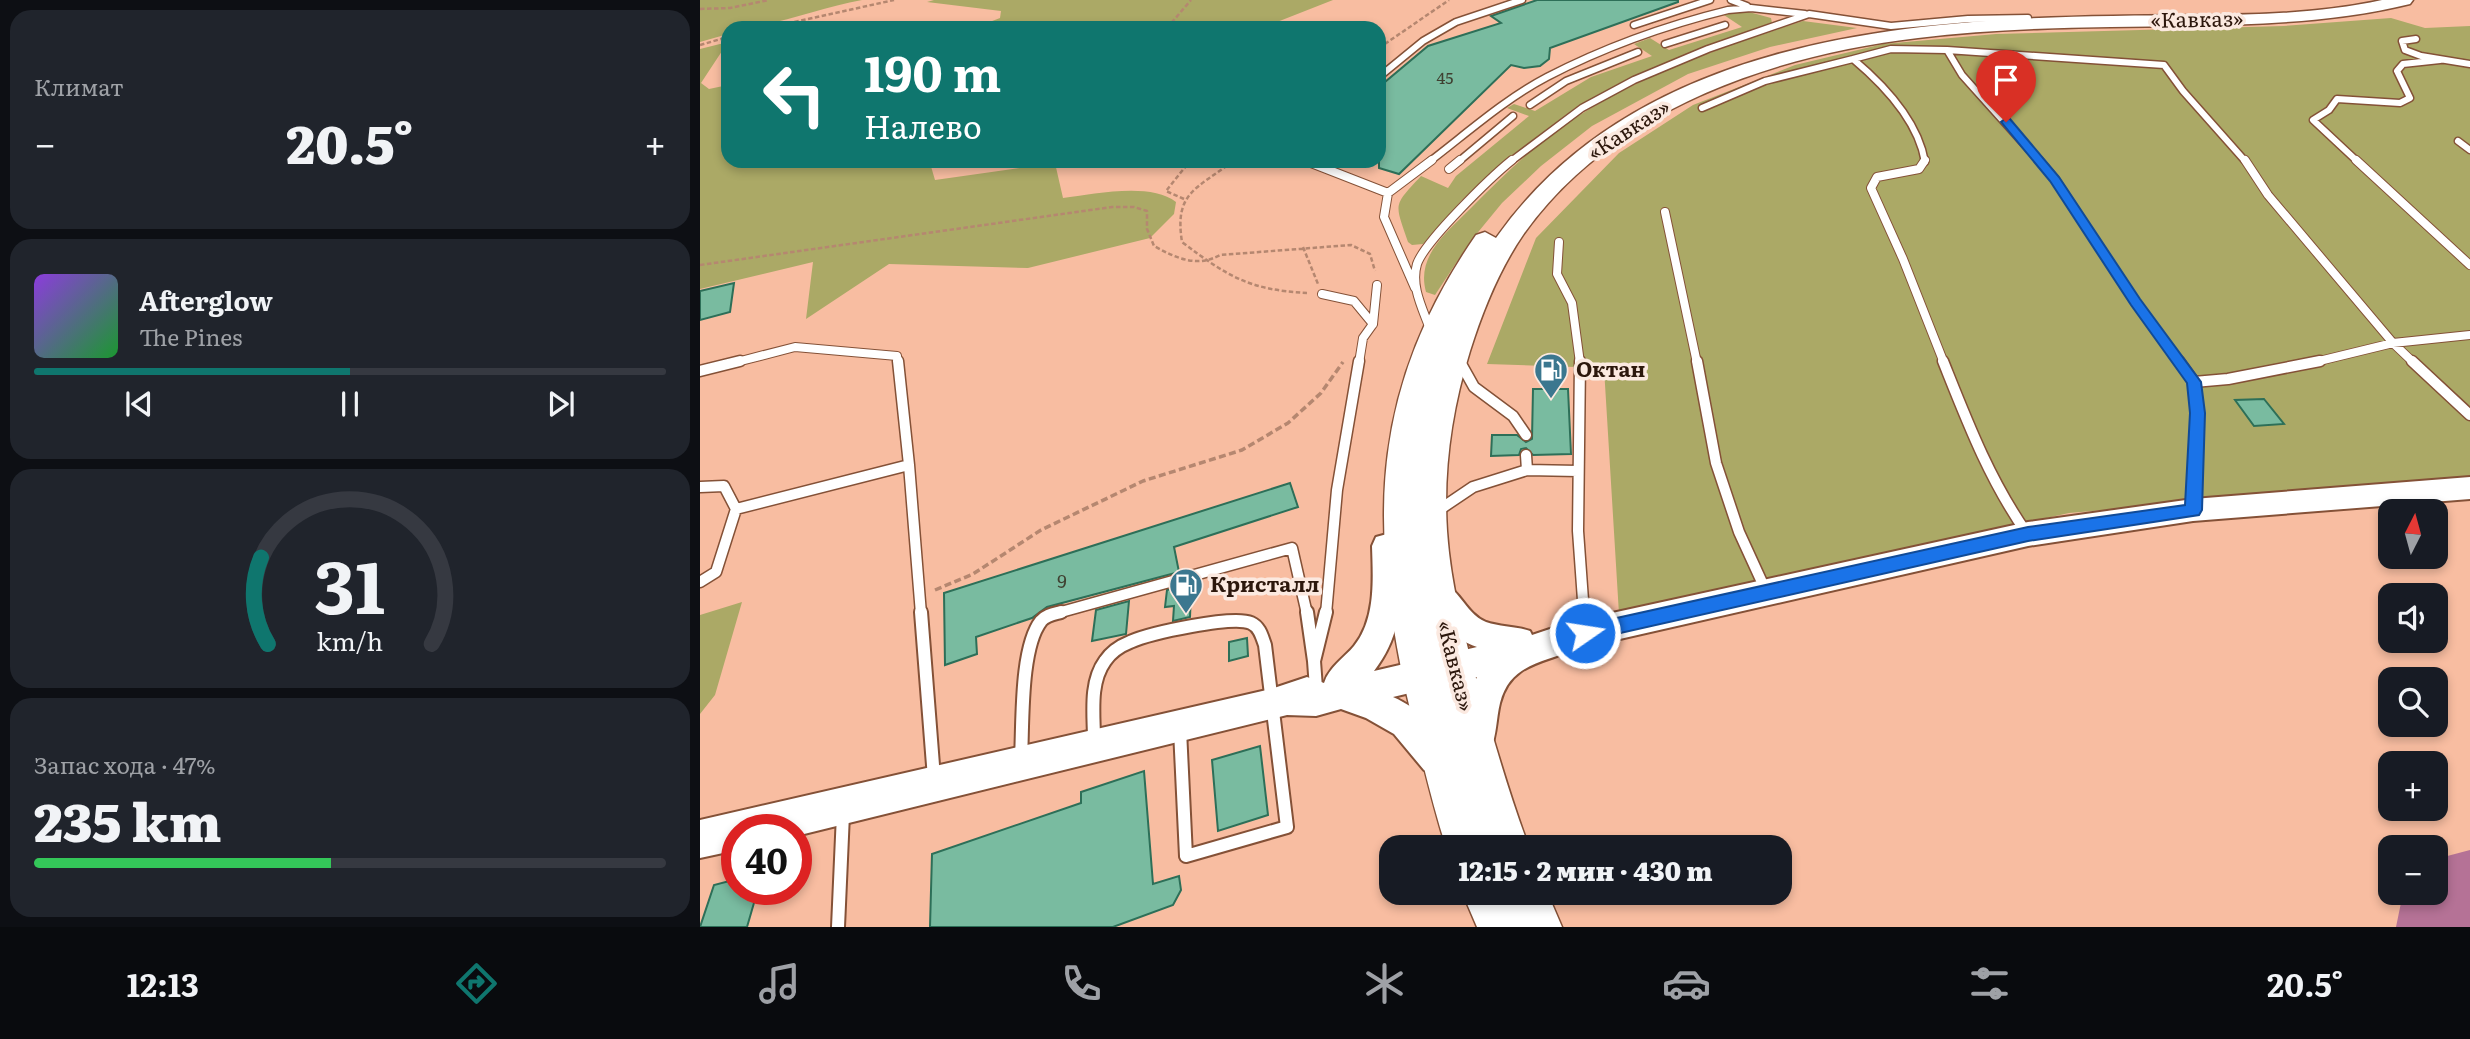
<!DOCTYPE html>
<html lang="ru">
<meta charset="utf-8">
<style>
body{margin:0;font-family:Literata,serif;background:#20242c;color:#f1f3f6;height:100vh;display:flex;flex-direction:column;font-size:26px;white-space:nowrap}
*{box-sizing:border-box;margin:0}
p{font-size:23px;color:#9ea1a6}
.icon{flex:none;width:38px;height:38px;fill:none;stroke:currentColor;stroke-width:2;stroke-linecap:round;stroke-linejoin:round}
.map{position:relative;flex:1;overflow:hidden}
.side{display:flex;flex-direction:column;gap:10px;padding:10px;background:#0d0f14;width:700px}
.side>*{flex:none}
.top-card{position:absolute;left:21px;top:21px;width:665px;height:147px;border-radius:21px;box-shadow:0 4px 10px #0003;background:#0f766e;color:#fff;overflow:hidden}
.needle{width:46px;rotate:6deg}
.fabs{position:absolute;left:1678px;top:499px;display:grid;gap:14px}
.fabs a{display:grid;place-items:center;width:70px;height:70px;border-radius:14px;background:#171b24;box-shadow:0 4px 10px #0003;font-size:35px}
.speed{position:absolute;left:21px;top:814px;display:flex;gap:14px;font-size:35px;font-weight:700;text-align:center}
.speed>*{display:grid;place-content:center;width:91px;height:91px;border-radius:50%;background:#171b24;box-shadow:0 4px 10px #0003;line-height:1}
.speed .limit{border:10px solid #d22;background:#fff;color:#111}
.pin{position:absolute;display:grid;place-items:center;width:60px;height:60px;color:#fff;margin:-72px -30px;border-radius:50% 50% 50% 0;rotate:-45deg;box-shadow:0 0 7px #0007}
.pin .icon{rotate:45deg}
.me{position:absolute;width:77px;margin:-38px;rotate:77deg;stroke-linejoin:round;filter:drop-shadow(0 0 5px #0008)}
.turn{display:flex;align-items:center;gap:24px;height:147px;padding:0 28px;font-size:32px}
.turn .icon{width:91px;height:91px;stroke-width:2.5}
.turn b{display:block;font-size:49px;line-height:60px}
.big{font-size:52px;font-weight:800;line-height:1.1}
.side .card{flex:1;display:flex;flex-direction:column;justify-content:center;gap:10px;min-width:0;padding:0 24px;border-radius:21px;background:#20242c}
.side .dial{align-items:center;gap:0}
.dial svg{height:182px;overflow:visible;fill:none;stroke:#363941;stroke-width:7;stroke-linecap:round;text-anchor:middle}
.dial text{fill:#f1f3f6;stroke:none}
.song{display:flex;align-items:center;gap:21px}
.cover{width:84px;height:84px;border-radius:10px;background:linear-gradient(135deg,hsl(270 70% 55%),hsl(130 70% 35%))}
.played{height:7px;border-radius:4px;background:linear-gradient(90deg,#0f766e 50%,#363941 50%)}
.keys{display:flex;justify-content:space-around;direction:ltr}
.heat{display:flex;justify-content:space-between;align-items:center;font-size:38px;direction:ltr}
.charge{height:10px;border-radius:5px;background:linear-gradient(90deg,#34c759 47%,#363941 0)}
.trip{position:absolute;left:679px;top:835px;width:413px;height:70px;border-radius:21px;background:#171b24;box-shadow:0 4px 10px #0003;font-weight:800;line-height:70px;text-align:center}
.dock{display:flex;height:112px;justify-content:space-around;align-items:center;background:#090b0e;color:#9ea1a6}
.dock .icon{width:49px;height:49px}
.dock .active{color:#0f766e}
.dock b{font-size:32px;color:#f1f3f6}
main{display:flex;flex:1;min-height:0}
.map>svg:first-child{display:block}
.green{fill:#aba966}
.water{fill:#b57296}
.building{fill:#79bba0;stroke:#2d6f58;stroke-width:2}
.lines{fill:none;stroke-linecap:round;stroke-linejoin:round}
.lane-far3-casing{stroke:#845137;stroke-width:9}
.lane-far2-casing{stroke:#845137;stroke-width:10}
.lane-far1-casing{stroke:#845137;stroke-width:13}
.lane-casing{stroke:#845137;stroke-width:16}
.secondary-casing{stroke:#845137;stroke-width:4}
.primary-casing{stroke:#845137;stroke-width:3}
.path-far1{stroke:#b58770;stroke-width:2.5;stroke-dasharray:4.5 2.5;stroke-linecap:butt}
.path{stroke:#b58770;stroke-width:3.5;stroke-dasharray:7 3.5;stroke-linecap:butt}
.lane-far3{stroke:#fff;stroke-width:6}
.lane-far2{stroke:#fff;stroke-width:8}
.lane-far1{stroke:#fff;stroke-width:10}
.lane{stroke:#fff;stroke-width:12}
.secondary{fill:#fff;fill-rule:evenodd}
.primary{fill:#fff;fill-rule:evenodd}
.route{fill:#1a73e8;stroke:#114b97;stroke-width:2}
.labels{text-anchor:middle;stroke-width:7;stroke-linejoin:round;paint-order:stroke}
.far-number-label{font-size:16px;fill:#3f4031}
.number-label{font-size:18px;fill:#3f4031}
.street-label{font-size:21px;fill:#2c170c;stroke:#fbe9e0}
.poi-label{font-size:21px;font-weight:bold;fill:#2c170c;stroke:#fbe9e0;text-anchor:start}
</style>
<main>
<section class="side">
<div class="card"><p>Климат</p>
<div class="heat"><a>−</a><b class="big">20.5°</b><a>+</a></div>
</div>
<div class="card">
<div class="song"><i class="cover"></i><div><b>Afterglow</b><p>The Pines</p></div></div>
<div class="played"></div>
<div class="keys"><svg class="icon" aria-label="previous" viewBox="0 0 24 24"><path d="M18 5L8 12l10 7zM5 5v14"/></svg><svg class="icon" aria-label="pause" viewBox="0 0 24 24"><path d="M8 5v14M16 5v14"/></svg><svg class="icon" aria-label="next" viewBox="0 0 24 24"><path d="M6 5l10 7-10 7zM19 5v14"/></svg></div>
</div>
<div class="card dial"><svg viewBox="0 0 100 80">
<path d="M14 69A42 42 0 1 1 86 69"/>
<path d="M14 69A42 42 0 0 1 11 31" stroke="#0f766e"/>
<text x="50" y="56" font-size="32" font-weight="700">31</text>
<text x="50" y="72" font-size="11">km/h</text>
</svg></div>
<div class="card"><p>Запас хода · 47%</p><b class="big">235 km</b><div class="charge"></div></div>
</section>
<div class="map">
<svg width="1770" height="927" viewBox="0 0 1770 927">
<rect width="100%" height="100%" fill="#f8bda1"/>
<path class="green" d="M0,0H162C118,8 73,28 28,28V34L0,42Z
M234,0H633L562,28H274L300,18L301,11L227,2Z
M1033,12H1049L1071,18L1072,23L932,78L878,106L806,160L762,200L723,244L712,245L708,242C695,203 692,207 721,176L748,188L756,176L829,116L807,108L814,104L835,111L891,77L952,56L934,44L950,38L969,50L1042,27L1024,15Z
M1691,18L1725,28L1770,26V479L1369,513L919,614L904,368L787,364L836,238L919,153L993,105L1095,65L1183,44L1296,34L1584,26Z
M1103,21L1157,28L1070,47L988,74L892,126L841,166L802,203L770,242L735,295L726,292C716,256 746,233 770,209C796,183 823,156 852,134C926,79 1016,49 1103,21Z
M28,42L1,83L9,89L28,85V161H225L230,163L235,180L355,163L363,198C394,194 451,182 476,202L474,214L450,238L328,268L189,264L106,319L113,262L0,289V49Z
M42,602L15,695L0,714V615Z"/>
<path class="water" d="M1770,850V927H1696L1703,893L1736,892V859Z"/>
<path class="building" d="M837,0H978V2L850,48L849,59L840,66L824,68L811,65L699,174L679,168V87L728,46L801,23L791,16Z
M34,283L30,312L0,320V291Z
M833,389H868L871,454L833,455L826,448L821,449L819,455L791,456L792,435H817L826,442L832,439Z
M1564,399L1584,424L1554,426L1535,400Z
M590,483L598,507L474,547L479,572L347,607L332,618L276,637L277,654L245,665L244,593Z
M482,586L484,593L491,592L490,617L473,621L474,606L465,607L467,590Z
M429,601L426,634L392,641L396,610Z
M547,638L548,656L529,661V642Z
M560,746L568,815L518,831L512,760Z
M444,771L453,884L479,876L481,890L473,905L413,927H230L232,854L381,803V792Z
M37,879V889H58L47,927H0L14,885Z"/>
<g class="lines">
<g class="lane-far3-casing">
<path id="lane-far3" d="M1031,0L1047,6
M934,25L1010,0
M1716,39L1702,41L1705,50L1721,56L1770,64
M965,44L1025,25
M1247,50L1464,65L1483,91L1546,162
M1153,59L1191,49L1247,50L1262,75L1340,162
M679,77L723,41L756,22L822,0
M830,105L866,81L938,52
M1002,108L1065,81L1153,59C1184,85 1218,120 1225,162
M1758,141L1770,150
M729,162C767,133 805,99 847,77C903,48 967,25 1028,10L1051,8L1105,14
M758,162L813,116
M810,162L882,108L934,80L1008,49L1109,14L1191,26L1268,19L1328,18
M1658,162L1613,120L1629,110L1637,99L1700,103L1710,98L1697,71L1703,64L1740,60"/>
</g>
<g class="lane-far2-casing">
<path id="lane-far2" d="M1225,160L1219,169L1177,177L1171,188L1203,259L1244,363
M1339,160L1355,179L1436,302L1480,363
M1545,160L1568,195L1693,343L1714,363
M1656,160L1770,265
M606,161L688,193
M749,169L760,160
M965,212L997,363
M859,242L857,274L872,303L880,363
M715,288L684,217L688,193L732,160
M622,294L654,301L673,324L663,338L659,363
M673,324L677,285
M731,332C724,311 710,287 717,264C725,241 791,177 812,160
M33,363L95,347L197,356L198,363
M1611,363L1693,343L1770,335"/>
</g>
<g class="lane-far1-casing">
<path id="lane-far1" d="M198,361L209,465
M880,361L878,531L884,614
M997,361L1016,463L1039,532L1066,591
M1243,361C1267,421 1289,479 1326,532
M1479,361L1494,382L1497,413L1493,510
M1712,361L1770,415
M760,362L774,387L813,416L826,435
M0,371L40,361
M1494,382L1528,379L1620,361
M827,470L878,471
M0,487L24,486L36,509
M736,512L773,487L827,470L826,455
M0,582L16,572L36,509L209,465L221,614
M354,614L592,548L607,614
M626,614L637,490L659,361"/>
</g>
<g class="lane-casing">
<path id="lane" d="M221,612L234,778
M607,612L614,661
M884,612L885,631
M616,688L614,661L626,612
M394,740C394,715 389,683 405,661C411,652 420,646 430,642C450,633 533,615 551,623C560,627 562,637 565,645L587,827L486,856L480,730
M321,758C323,723 320,648 341,621C346,615 354,614 361,612
M138,927L143,814"/>
</g>
<g class="secondary-casing">
<path id="secondary" d="M1770,477V499L1493,521L1328,546L876,649C844,663 810,663 800,703C796,719 797,735 790,751L778,755L766,751C755,727 766,699 777,677L693,697C720,709 743,731 755,758L750,770L737,775L724,770L694,734L666,718L641,709L616,716L587,715L96,836V830H37V850L0,858V820L571,689L607,677L624,683C629,667 644,658 654,646C676,619 673,579 672,546L676,537L687,534L698,537L702,546C704,591 703,634 674,671L777,647C752,638 735,619 723,595L728,586C758,575 760,611 786,622C800,627 816,626 830,631L832,635L871,622L1328,522L1493,499Z"/>
</g>
<g class="primary-casing">
<path id="primary" d="M1682,0H1713L1710,4C1637,22 1564,24 1489,26C1399,27 1308,27 1218,38C1073,55 911,110 823,235C799,270 783,310 770,351C752,409 743,470 747,531C751,590 767,646 783,703C797,751 811,800 829,847H746C730,796 718,744 706,692C668,517 672,386 776,235L785,232L796,238C933,43 1195,19 1413,16C1502,14 1595,19 1682,0Z
M762,892H847L862,927H777Z"/>
</g>
<path class="path-far1" d="M0,9L30,8L69,0
M67,28L194,0
M467,28L491,0
M0,45L28,37
M679,48L749,0
M533,161C497,189 474,192 482,242C527,276 549,290 607,293
M484,199L466,191L490,161
M603,247L618,284
M0,265L412,207H434L447,211V229L454,246C476,258 497,268 520,255L651,245L670,254L675,271"/>
<path class="path" d="M235,590L273,574L341,530L443,481L542,450L588,423L621,393L643,362"/>
<use href="#lane-far3" class="lane-far3"/>
<use href="#lane-far2" class="lane-far2"/>
<use href="#lane-far1" class="lane-far1"/>
<use href="#lane" class="lane"/>
<use href="#secondary" class="secondary"/>
<use href="#primary" class="primary"/>
</g>
<path class="route" d="M1306,118L1310,119L1359,177L1440,299L1501,382L1505,413L1502,510L1499,515L1328,541L885,641L878,639L876,633L878,627L885,625L1328,527L1485,505L1490,413L1487,383L1431,305L1350,181L1301,122Z"/>
<defs>
<g id="fuel-pin" transform="scale(1.75)"><path d="M0 17L-7.5 6A9.5 9.5 0 1 1 7.5 6Z" fill="#3b778f" stroke="#fbe9e0"/><path d="M-5.5-6h7V0h2V4h1.3V-2.5L3-4.5l.8-.8L6-3V5H2.5V1h-1V6h-7ZM-4.2-4.7v3.2H.2V-4.7Z" fill="#fff"/></g>
</defs>
<g fill-rule="evenodd">
<use href="#fuel-pin" x="851" y="370"/>
<use href="#fuel-pin" x="486" y="585"/>
</g>
<g class="labels">
<g class="far-number-label">
<text x="745" y="84">45</text>
</g>
<g class="number-label">
<text x="362" y="588">9</text>
</g>
<g class="street-label">
<text transform="translate(1497 20) rotate(-1)" y="7">«Кавказ»</text>
<text transform="translate(929 130) rotate(-33)" y="7">«Кавказ»</text>
<text transform="translate(755 666) rotate(76)" y="7">«Кавказ»</text>
</g>
<g class="poi-label">
<text x="876" y="377">Октан</text>
<text x="510" y="592">Кристалл</text>
</g>
</g>
</svg>
<div class="fabs">
<a><svg class="needle" viewBox="-14 -14 28 28"><path d="M0-13l5 13h-10z" fill="#e53935"/><path d="M0 13l5-13h-10z" fill="#9ea1a6"/></svg></a>
<a><svg class="icon" aria-label="sound" viewBox="0 0 24 24"><path d="M4 9h4l5-4v14l-5-4H4zM17 9q2 3 0 6"/></svg></a>
<a><svg class="icon" aria-label="search" viewBox="0 0 24 24"><circle cx="10" cy="10" r="6"/><path d="M15 15l6 6"/></svg></a>
<a>+</a>
<a>−</a>
</div>
<div class="speed"><div class="limit">40</div></div>
<div class="pin" style="left:1306px;top:122px;background:#d93025"><svg class="icon" aria-label="arrive" viewBox="0 0 24 24"><path d="M6 21V4h12l-3 4 3 4H6"/></svg></div>
<svg class="me" style="left:885px;top:633px" viewBox="-20 -20 40 40"><circle r="17" fill="#1a73e8" stroke="#fff" stroke-width="3"/><path d="M0-11L8 9 0 5-8 9z" fill="#fff"/></svg>
<div class="trip">12:15 · 2 мин · 430 m</div>
<div class="top-card">
<div class="turn"><svg class="icon" aria-label="left" viewBox="0 0 24 24"><path d="M17 20v-9H6M10 6l-5 5 5 5"/></svg><div><b>190 m</b>Налево</div></div>
</div>
</div>
</main>
<nav class="dock">
<b>12:13</b>
<svg class="icon active" aria-label="directions" viewBox="0 0 24 24"><path d="M12 3l9 9-9 9-9-9zM9 14v-3h6M13 9l2 2-2 2"/></svg>
<svg class="icon" aria-label="music" viewBox="0 0 24 24"><path d="M9 18V5l10-2v13"/><circle cx="6" cy="18" r="3"/><circle cx="16" cy="16" r="3"/></svg>
<svg class="icon" aria-label="phone" viewBox="0 0 24 24"><path d="M5 4h4l2 5-3 2q2 4 5 5l2-3 5 2v4C11 20 4 13 5 4z"/></svg>
<svg class="icon" aria-label="climate" viewBox="0 0 24 24"><path d="M12 3v18M4 7l16 10M4 17L20 7"/></svg>
<svg class="icon" aria-label="car" viewBox="0 0 24 24"><path d="M5 17H2v-5l4-1 3-4h7l3 4 3 1v5h-3M9 17h6M6 11h13"/><circle cx="7" cy="17" r="2"/><circle cx="17" cy="17" r="2"/></svg>
<svg class="icon" aria-label="filters" viewBox="0 0 24 24"><path d="M4 7h16M4 17h16"/><circle cx="9" cy="7" r="2"/><circle cx="15" cy="17" r="2"/></svg>
<b>20.5°</b>
</nav>
